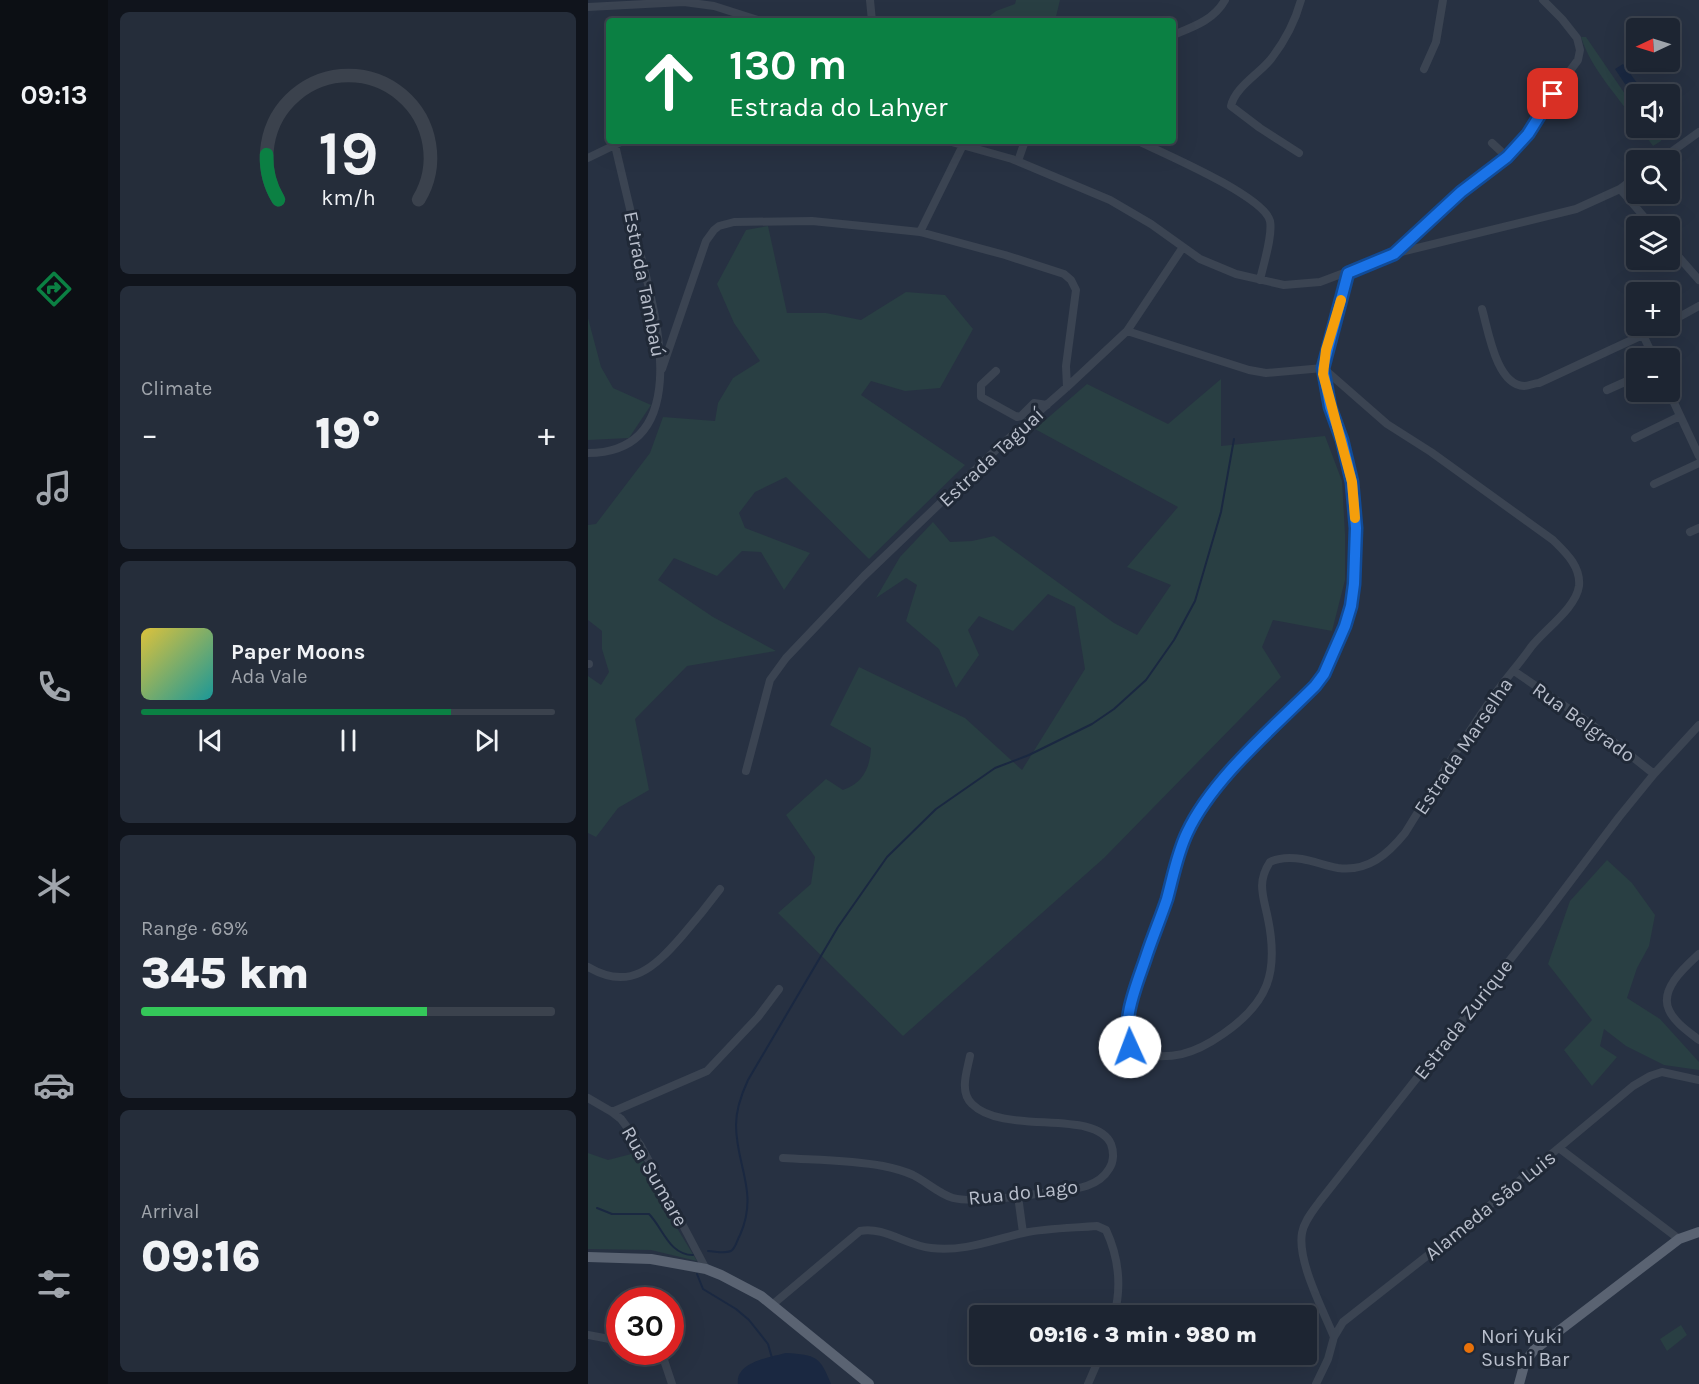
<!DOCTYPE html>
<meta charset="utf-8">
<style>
body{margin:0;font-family:Karla,sans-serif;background:#252d3a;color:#f1f3f6;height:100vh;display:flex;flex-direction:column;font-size:22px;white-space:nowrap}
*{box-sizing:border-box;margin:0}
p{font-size:20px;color:#a0a5ac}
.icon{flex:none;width:33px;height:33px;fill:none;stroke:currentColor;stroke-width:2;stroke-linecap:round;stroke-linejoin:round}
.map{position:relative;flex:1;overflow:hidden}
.drawer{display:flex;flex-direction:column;gap:12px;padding:12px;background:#10141c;width:480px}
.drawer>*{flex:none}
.hud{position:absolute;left:18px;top:18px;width:570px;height:126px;border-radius:6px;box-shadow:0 6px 24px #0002,0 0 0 2px #3b424d;background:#0b8043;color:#fff;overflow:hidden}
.needle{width:39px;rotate:266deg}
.buttons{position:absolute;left:1038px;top:18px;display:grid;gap:12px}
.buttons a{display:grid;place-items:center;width:54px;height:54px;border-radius:6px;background:#1d2532;box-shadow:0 6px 24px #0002,0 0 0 2px #3b424d;font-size:30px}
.speed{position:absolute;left:18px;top:1287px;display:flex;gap:12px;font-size:30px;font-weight:700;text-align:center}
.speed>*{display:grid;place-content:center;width:78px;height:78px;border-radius:50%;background:#1d2532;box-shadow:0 6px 24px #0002,0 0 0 2px #3b424d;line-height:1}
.speed .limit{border:9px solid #d22;background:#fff;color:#111}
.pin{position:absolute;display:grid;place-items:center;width:51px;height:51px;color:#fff;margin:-26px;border-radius:12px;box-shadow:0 3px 9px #0006}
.me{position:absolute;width:66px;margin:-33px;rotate:358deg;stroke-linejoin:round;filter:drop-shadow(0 0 4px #0008)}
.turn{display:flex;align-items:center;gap:21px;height:126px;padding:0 24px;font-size:27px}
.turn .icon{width:78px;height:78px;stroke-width:2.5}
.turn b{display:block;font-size:42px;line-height:51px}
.big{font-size:45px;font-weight:800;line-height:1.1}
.drawer .card{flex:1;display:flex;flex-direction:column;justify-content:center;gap:9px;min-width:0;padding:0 21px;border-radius:9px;background:#252d3a}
.drawer .dial{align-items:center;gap:0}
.dial svg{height:156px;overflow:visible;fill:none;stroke:#3b424d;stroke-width:7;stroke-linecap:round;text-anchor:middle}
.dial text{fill:#f1f3f6;stroke:none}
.song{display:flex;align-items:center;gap:18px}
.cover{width:72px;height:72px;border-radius:9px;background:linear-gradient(135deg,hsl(50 70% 55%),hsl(180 70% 35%))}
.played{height:6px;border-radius:3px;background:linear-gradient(90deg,#0b8043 75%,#3b424d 75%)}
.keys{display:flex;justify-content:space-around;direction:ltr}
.heat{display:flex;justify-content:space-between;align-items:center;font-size:33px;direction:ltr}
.charge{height:9px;border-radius:4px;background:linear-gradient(90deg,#34c759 69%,#3b424d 0)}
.trip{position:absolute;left:381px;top:1305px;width:348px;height:60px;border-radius:6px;background:#1d2532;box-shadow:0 6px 24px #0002,0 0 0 2px #3b424d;font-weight:800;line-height:60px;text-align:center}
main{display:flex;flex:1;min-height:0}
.tab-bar{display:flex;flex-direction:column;width:108px;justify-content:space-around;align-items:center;background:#0c0f14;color:#a0a5ac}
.tab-bar .icon{width:42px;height:42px}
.tab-bar .current{color:#0b8043}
.tab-bar b{font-size:27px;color:#f1f3f6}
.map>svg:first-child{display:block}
.green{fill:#293f43}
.water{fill:#1a2841}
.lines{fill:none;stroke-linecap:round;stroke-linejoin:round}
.stream{stroke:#1a2841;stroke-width:2}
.minor{stroke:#3b4452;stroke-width:8}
.major{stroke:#5a6372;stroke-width:10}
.route-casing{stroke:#114b97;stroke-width:15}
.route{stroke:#1a73e8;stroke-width:10}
.slow{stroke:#f59e0b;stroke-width:10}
.food-dot{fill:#e8710a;stroke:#202937;stroke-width:2}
.labels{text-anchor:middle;stroke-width:6;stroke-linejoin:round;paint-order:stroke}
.street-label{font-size:20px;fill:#b9bfcc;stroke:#202937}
.poi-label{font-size:20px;fill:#b9bfcc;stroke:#202937;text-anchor:start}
</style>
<main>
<nav class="tab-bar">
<b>09:13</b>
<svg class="icon current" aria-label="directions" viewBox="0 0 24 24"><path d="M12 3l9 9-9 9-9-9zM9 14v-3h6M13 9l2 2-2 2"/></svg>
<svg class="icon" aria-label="music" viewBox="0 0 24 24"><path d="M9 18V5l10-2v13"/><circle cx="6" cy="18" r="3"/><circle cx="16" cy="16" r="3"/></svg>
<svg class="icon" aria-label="phone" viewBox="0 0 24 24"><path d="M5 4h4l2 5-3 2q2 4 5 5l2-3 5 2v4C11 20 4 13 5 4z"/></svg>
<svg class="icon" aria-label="climate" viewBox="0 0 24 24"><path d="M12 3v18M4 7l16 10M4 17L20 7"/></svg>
<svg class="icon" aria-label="car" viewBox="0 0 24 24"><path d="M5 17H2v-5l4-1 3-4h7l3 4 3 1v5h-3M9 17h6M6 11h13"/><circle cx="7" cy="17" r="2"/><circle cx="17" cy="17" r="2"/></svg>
<svg class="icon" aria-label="filters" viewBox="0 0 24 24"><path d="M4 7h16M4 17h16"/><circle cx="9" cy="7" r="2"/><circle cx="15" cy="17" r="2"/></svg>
</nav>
<section class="drawer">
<div class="card dial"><svg viewBox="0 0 100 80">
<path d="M14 69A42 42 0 1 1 86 69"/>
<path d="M14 69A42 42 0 0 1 8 46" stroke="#0b8043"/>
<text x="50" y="56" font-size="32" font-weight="700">19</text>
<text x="50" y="72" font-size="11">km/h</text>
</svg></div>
<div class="card"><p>Climate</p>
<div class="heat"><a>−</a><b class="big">19°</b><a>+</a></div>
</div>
<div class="card">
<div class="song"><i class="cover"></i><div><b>Paper Moons</b><p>Ada Vale</p></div></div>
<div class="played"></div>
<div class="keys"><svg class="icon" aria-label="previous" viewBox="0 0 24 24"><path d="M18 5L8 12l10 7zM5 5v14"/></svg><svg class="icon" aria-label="pause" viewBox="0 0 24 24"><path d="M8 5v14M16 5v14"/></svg><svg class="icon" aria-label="next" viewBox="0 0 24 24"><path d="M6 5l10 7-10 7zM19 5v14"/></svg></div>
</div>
<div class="card"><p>Range · 69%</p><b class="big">345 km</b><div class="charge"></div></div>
<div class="card"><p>Arrival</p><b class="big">09:16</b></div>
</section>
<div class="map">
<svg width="1111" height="1384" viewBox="0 0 1111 1384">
<rect width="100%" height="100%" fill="#273142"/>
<path class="green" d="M428,0H472L467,21H395L408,11L427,4Z
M993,37H998L1048,110V123C1030,96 1003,69 993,37Z
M1052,128H1078L1073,136V141L1065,146Z
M180,226L199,313H238L273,320L318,292L357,295L385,329L352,388L317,391L283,381L273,395L377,465L281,559L198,477L167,492L151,513L157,528L222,553L196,590L173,552L154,551L129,576L86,558L70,580L125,617L188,651L99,666L47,719L61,790L30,808L8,837L0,833V676L13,685L21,672L14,649V631L0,620V525L8,524L62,453L75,417L127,421L130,403L145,378L172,361L146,323L129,284L158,230Z
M0,318L13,367L25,388L63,405L41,438L0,440Z
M633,379V446L737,436L754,481L757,534V580L744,631L685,620L674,647L693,677L516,858L315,1036L190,913L223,884L227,857L198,815L238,779L255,790C275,783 282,768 283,748L242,725L271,667L377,718L434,770L497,669L487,607L460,594L425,631L391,616L380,630L391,655L368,688L351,649L318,621L329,585L318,578L288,598L312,557L345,522L362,542L384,541L406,536L526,623L549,635L583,585L539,567L590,507L447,429L499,384L580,424Z
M1019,860L1044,883L1067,915L1061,946L1049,968L1039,998L1072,1019L1111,1062V1070L1076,1065L1038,1046L1016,1029L1012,1046L1029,1057L1004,1086L976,1050L1004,1020L960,964L982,901Z
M51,1152L75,1205L109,1261L63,1250L0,1249V1153L20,1160Z
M1093,1325L1099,1335L1079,1351L1072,1339Z"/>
<path class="water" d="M1035,64L1055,91L1045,96L1027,69Z
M198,1353C228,1355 232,1356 243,1384H150C147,1362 183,1357 198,1353Z"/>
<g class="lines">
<path class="stream" d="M9,1208L24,1214H61C75,1228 81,1255 105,1255
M120,1251C127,1251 136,1254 143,1251C148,1248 149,1240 152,1235C171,1192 148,1166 148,1125C148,1109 154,1093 160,1080L250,927L299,857L348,809L407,768L441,755L504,724L526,709L558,680L586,640L607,601L633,512L646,439
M109,1274L115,1289L148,1309L161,1320L180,1344L184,1358"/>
<path class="minor" d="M282,0L284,21
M0,7L96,2L126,6L173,21
M585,35C605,27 626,20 637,0
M836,69L848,42L855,0
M360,141L424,159L522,200L563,224L612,259L648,274L696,285L732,282L809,253L988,209L1032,189L1048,177
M550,141C575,153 676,196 682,221C685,236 675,265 672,280
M904,143L919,157
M711,153L672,128L643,106C647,87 671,74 683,59C697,41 707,22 713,0
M0,158L35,141
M1072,160L1111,132
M430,161L437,141
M1032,189L1064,226
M332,232L375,145
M1082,247L1111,280
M807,252L823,236L845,220L873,192L923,153L940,133L958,103L990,60L992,50L989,38L974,19L955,0
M894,309C900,329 908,385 936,386C941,386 946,383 951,383L1074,326
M1082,322L1111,306
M539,331L661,370L678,373L735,368L799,424L843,452L965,540C977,552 993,566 991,586C988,608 957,629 943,647C932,663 918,678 907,694C875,739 846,786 817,833C800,854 780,872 750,868C738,866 726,861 714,859C702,857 692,857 682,862C668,883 676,898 680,919C691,973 680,1003 635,1034C605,1055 584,1060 548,1054C544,1049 540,1045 540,1038C535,1001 565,938 578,903C586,880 588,855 599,833C604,822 612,812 618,802C647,759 691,723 727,686L736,674L757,626L763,606L766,584L768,528L764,482L754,440L742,407L735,368L760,273
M1055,335L1066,358
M74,369L118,241L126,230L131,226L146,222L224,221L294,228L332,232L417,255L476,274L483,280L488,290L478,366L479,387
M408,371L393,385V397L429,417L433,416L446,403L459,405
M1019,390L1048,377
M1081,392L1111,456
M1047,438L1092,416
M0,453C107,452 68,315 52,252C44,216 35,180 27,145
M1066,484L1111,463
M1102,532L1111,528
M0,664H1
M926,671L1003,724L1066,774
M158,771L182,680L198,658L276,576L412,446L479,387L539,331L595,247
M1111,954C1098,966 1071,989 1081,1010C1086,1022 1101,1032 1111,1040
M0,967C42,992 67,967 94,936C107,921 120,905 132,889
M0,1098L24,1112L33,1119L53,1146L118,1269
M24,1112L119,1071L170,1017L191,989
M971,1148L1091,1239
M195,1158C228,1160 263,1160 295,1166C305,1168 316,1171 325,1175C339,1182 351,1194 365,1198C384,1203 435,1196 455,1193C478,1189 508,1191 521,1169C526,1162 526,1152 523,1144C507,1108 416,1136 384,1104C371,1092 379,1071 382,1056
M430,1196L435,1233
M184,1305L272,1231C296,1226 319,1246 343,1248C376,1252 404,1240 435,1233C459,1228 484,1228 509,1226L518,1230C531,1258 534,1286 526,1316
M0,1335L32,1341
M746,1337C735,1310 709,1261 714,1233C716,1221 725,1211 732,1201L951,923L1031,817L1066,774L1111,725
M68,1352L76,1360L84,1384
M500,1384L513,1354
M728,1384L740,1359L746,1337L755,1322L877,1226L1045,1086L1062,1076L1074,1072L1111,1080"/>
<path class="major" d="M0,1257L63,1259L118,1269L133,1275L173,1296L281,1384
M931,1384L937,1362L946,1350L1091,1239L1111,1232"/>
</g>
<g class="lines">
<g class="route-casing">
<path id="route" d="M542,1047C533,1018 550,982 559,954C565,936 573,917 579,899C585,877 589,854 599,833C624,779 685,728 727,686L736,674L757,626L763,606L766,584L768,528L764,482L754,440L742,407L735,368L760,273L806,254L873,192L919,157L940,134L965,94"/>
</g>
<use href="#route" class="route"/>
<path class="slow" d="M753,300L738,350L735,374L764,482L767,518"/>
</g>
<circle class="food-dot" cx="881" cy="1348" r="6"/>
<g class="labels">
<g class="street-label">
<text transform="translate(57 284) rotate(79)" y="7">Estrada Tambaú</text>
<text transform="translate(403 457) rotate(-43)" y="7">Estrada Taguaí</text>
<text transform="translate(996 722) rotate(36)" y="7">Rua Belgrado</text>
<text transform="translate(875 746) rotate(-56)" y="7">Estrada Marselha</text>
<text transform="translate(875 1019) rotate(-52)" y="7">Estrada Zurique</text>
<text transform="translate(67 1176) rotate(60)" y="7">Rua Sumare</text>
<text transform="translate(435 1192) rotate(-6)" y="7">Rua do Lago</text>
<text transform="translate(902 1205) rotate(-39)" y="7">Alameda São Luis</text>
</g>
<g class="poi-label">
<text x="893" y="1343">Nori Yuki<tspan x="893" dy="23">Sushi Bar</tspan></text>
</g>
</g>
</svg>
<div class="buttons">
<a><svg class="needle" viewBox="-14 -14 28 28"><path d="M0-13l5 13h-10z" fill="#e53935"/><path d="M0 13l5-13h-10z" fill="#a0a5ac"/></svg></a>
<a><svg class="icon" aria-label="sound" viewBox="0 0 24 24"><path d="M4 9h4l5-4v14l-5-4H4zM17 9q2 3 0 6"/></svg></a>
<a><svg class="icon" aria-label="search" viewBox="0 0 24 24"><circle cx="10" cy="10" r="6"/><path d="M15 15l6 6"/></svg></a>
<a><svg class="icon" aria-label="layers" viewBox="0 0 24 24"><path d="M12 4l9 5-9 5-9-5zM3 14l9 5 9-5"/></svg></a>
<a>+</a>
<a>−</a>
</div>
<div class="speed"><div class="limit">30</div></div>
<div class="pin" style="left:965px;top:94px;background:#d93025"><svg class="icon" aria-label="arrive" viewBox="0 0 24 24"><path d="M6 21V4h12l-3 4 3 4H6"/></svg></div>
<svg class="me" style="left:542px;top:1047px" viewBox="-20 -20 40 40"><circle r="19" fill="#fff"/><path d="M0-13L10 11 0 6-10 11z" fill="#1a73e8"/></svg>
<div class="trip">09:16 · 3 min · 980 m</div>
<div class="hud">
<div class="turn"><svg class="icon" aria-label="ahead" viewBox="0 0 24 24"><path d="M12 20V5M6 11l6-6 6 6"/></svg><div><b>130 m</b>Estrada do Lahyer</div></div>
</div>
</div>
</main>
